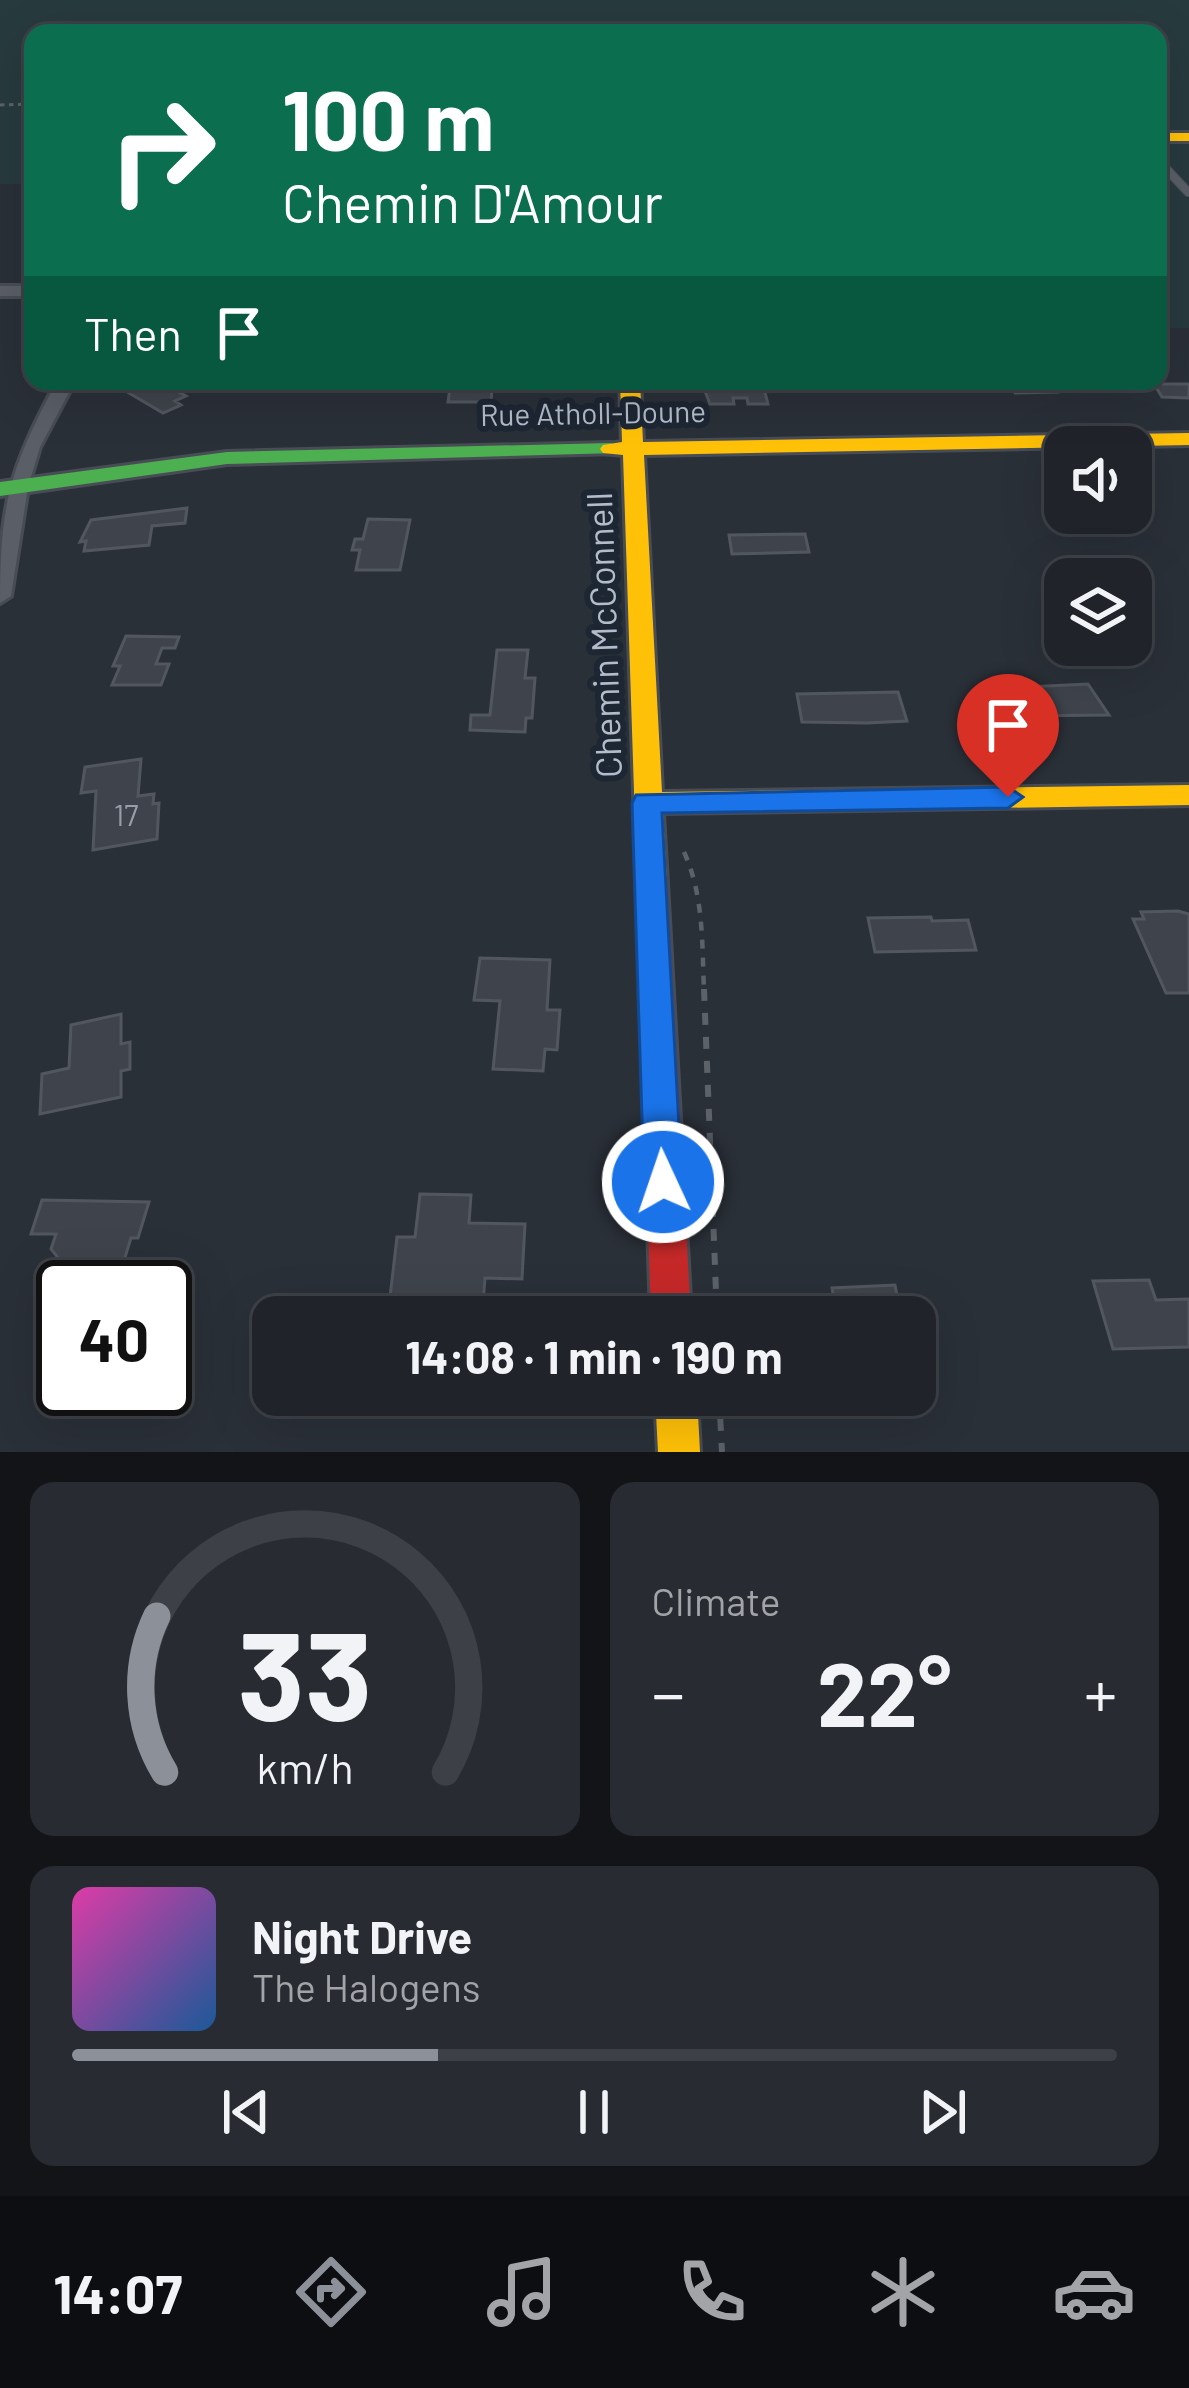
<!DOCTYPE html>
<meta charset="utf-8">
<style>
body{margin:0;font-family:Barlow,sans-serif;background:#282c32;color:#f1f3f6;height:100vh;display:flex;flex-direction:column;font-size:45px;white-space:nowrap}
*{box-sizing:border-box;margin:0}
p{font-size:39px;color:#a2a4a8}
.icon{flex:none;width:66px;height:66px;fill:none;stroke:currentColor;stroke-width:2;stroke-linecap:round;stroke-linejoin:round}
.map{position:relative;height:1452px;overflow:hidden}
.drawer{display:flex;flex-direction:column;gap:30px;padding:30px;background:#121417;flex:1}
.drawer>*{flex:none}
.guide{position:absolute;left:24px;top:24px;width:1143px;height:366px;border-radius:24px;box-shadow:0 12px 48px #0002,0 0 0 3px #3d4147;background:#0b6e4f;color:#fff;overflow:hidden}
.buttons{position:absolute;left:1044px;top:426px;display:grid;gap:24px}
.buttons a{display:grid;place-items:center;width:108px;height:108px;border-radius:24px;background:#20242a;box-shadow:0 12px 48px #0002,0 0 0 3px #3d4147;font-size:60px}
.speed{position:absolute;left:36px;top:1260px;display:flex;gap:24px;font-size:60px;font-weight:700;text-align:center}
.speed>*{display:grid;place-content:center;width:156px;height:156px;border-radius:50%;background:#20242a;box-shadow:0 12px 48px #0002,0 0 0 3px #3d4147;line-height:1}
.speed .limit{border:6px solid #111;border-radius:18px;background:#fff;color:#111}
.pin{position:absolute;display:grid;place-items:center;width:102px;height:102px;color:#fff;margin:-123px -51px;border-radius:50% 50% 50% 0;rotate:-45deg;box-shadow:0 0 12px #0007}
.pin .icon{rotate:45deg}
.me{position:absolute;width:132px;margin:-66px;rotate:357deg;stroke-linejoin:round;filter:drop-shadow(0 0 9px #0008)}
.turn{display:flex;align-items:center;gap:42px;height:252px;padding:0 60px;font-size:54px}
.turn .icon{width:156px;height:156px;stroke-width:2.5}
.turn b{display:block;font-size:84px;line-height:102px}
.then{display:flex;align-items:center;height:114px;padding:0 60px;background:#0003;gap:24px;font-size:45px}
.big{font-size:90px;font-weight:700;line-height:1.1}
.drawer .card{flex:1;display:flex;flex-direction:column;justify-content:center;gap:18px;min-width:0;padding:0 42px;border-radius:24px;background:#282c32}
.drawer .dial{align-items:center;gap:0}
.dial svg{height:312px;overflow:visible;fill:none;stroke:#3d4147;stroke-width:7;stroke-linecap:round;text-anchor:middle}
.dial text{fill:#f1f3f6;stroke:none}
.song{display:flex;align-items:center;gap:36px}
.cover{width:144px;height:144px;border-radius:18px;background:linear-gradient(135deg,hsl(320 70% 55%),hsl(210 70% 35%))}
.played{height:12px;border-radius:6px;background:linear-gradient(90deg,#8c9099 35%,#3d4147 35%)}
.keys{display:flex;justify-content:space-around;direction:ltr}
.heat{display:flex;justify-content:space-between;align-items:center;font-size:66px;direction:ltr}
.drawer .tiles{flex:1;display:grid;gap:30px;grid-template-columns:1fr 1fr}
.card:last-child{grid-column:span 2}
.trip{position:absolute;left:252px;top:1296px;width:684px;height:120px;border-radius:24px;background:#20242a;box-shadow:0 12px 48px #0002,0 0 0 3px #3d4147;font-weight:700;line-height:120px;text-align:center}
.dock{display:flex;height:192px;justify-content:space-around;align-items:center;background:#0d0e11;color:#a2a4a8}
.dock .icon{width:84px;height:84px}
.dock .on{color:#8c9099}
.dock b{font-size:54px;color:#f1f3f6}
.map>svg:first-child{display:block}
.green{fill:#273a3e}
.building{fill:#3f444c;stroke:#52575f;stroke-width:3}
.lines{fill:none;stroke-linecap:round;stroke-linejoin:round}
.lane-casing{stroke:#484c55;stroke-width:10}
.street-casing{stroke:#484c55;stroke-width:6}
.fast-casing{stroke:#484c55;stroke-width:6}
.slow-casing{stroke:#484c55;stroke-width:6}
.jam-casing{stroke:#484c55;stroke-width:6}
.path-far2{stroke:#5c6268;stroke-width:3;stroke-dasharray:4.5 4.5;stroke-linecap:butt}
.path-far1{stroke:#5c6268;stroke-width:4.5;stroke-dasharray:9 9;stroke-linecap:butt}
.path{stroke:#5c6268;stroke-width:6;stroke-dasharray:12 12;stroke-linecap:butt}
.lane{stroke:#5a5e66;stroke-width:8}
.street{fill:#5a5e66;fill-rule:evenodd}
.fast{fill:#4caf50;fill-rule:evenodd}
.slow{fill:#ffc107;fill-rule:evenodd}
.jam{fill:#c62828;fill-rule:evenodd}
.route{fill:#1a73e8;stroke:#114b97;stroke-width:3}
.labels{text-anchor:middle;stroke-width:12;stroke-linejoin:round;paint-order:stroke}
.far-street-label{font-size:30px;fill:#b4bcc9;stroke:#1d2633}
.number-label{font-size:30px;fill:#979eaa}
.street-label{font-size:36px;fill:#b4bcc9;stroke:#1d2633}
</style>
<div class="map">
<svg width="1189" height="1452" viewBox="0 0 1189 1452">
<rect width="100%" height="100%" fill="#2a3038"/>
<path class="green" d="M0,0H1189V130H1158V33H33V184H0Z
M1158,140H1189V328H1158Z"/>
<path class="building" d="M158,381L186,396L175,401L181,405L163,413L129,393Z
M701,381H762L768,404H748L747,398H733L734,404H710Z
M826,381H891L893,387L835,389Z
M1008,381H1050L1057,392L1015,393Z
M1154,384H1189V398L1162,397Z
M450,388H492L491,402H448Z
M187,508L185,523L152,526L149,545L84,551L86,541L80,542L91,520Z
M1061,511L1122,513L1128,524L1122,525L1125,531L1071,532Z
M368,519L410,520L400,570H356L360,550H352L355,539H363Z
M805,534L809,552L732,554L729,535Z
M126,636L179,637L175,648H162L156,664H169L161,685H112L120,666H113Z
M497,650H528L525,678H535L532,718H526L525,732L470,730L471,715H490Z
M1024,681L1026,687L1088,684L1109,715L1019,716L1004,682Z
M898,692L907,721L867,723L802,722L797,694Z
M141,759L138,796L154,794L153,804L159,803L157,839L93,850L96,791L81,793L85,767Z
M1178,911L1189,914V993H1166L1133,919H1144L1141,912Z
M931,917L932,921L968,920L976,950L875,952L868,918Z
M480,958L550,960L547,1010H560L557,1050L545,1049L543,1071L493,1069L500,1001L474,1000Z
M121,1014V1044L130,1042V1069L121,1071V1097L40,1114L42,1074L69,1068L71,1025Z
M420,1194L471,1195L469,1223L525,1224L522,1279L485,1278L482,1317H403L405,1297H390L397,1237H415Z
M42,1200L149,1202L138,1238H131L117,1283L62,1280L69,1259H59L51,1249L56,1234H31Z
M1149,1280L1156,1300L1189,1299V1347L1113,1349L1093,1281Z
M895,1285L901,1317H837L832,1288Z"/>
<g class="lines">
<g class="lane-casing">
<path id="lane" d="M1158,160L1188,192"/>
</g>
<g class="street-casing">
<path id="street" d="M0,286H33V296H0Z
M57,381H75L40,447L28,487L11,596L0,603C0,502 10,469 57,381Z"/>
</g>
<g class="fast-casing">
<path id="fast" d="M610,443L617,445V453L227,464L0,496V482L227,452Z"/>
</g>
<g class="slow-casing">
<path id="slow" d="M1158,133H1189V141H1158Z
M620,381H640L643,442L1189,433V445L644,455L662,792L1189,785V805L663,813L667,883L663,891L652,895L641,891L637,883L623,455L603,453L600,449L603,445L622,442Z
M655,1395H697L700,1452H658Z"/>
</g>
<g class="jam-casing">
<path id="jam" d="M652,871L663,875L667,883L691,1317H651L637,883L641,875Z"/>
</g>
<path class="path-far2" d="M0,105L33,104"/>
<path class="path-far1" d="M684,852C704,896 702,944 704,992"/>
<path class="path" d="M704,989L717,1317
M719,1395L722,1452"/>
<use href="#lane" class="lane"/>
<use href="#street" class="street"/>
<use href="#fast" class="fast"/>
<use href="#slow" class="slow"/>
<use href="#jam" class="jam"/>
</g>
<path class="route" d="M1008,787L1023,797L1008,808L662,813L682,1182L676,1195L663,1200L650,1195L644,1182L632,803L636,795Z"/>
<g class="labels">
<g class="far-street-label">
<text transform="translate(593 414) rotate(-1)" y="10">Rue Atholl-Doune</text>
</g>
<g class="number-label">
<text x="126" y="826">17</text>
</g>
<g class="street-label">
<text transform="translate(604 635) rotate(-92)" y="13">Chemin McConnell</text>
</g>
</g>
</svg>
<div class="buttons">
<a><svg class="icon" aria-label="sound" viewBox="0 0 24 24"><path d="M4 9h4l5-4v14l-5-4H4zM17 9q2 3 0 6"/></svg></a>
<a><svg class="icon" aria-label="layers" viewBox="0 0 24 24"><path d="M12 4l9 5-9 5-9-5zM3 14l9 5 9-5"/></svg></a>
</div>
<div class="speed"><div class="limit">40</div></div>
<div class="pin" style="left:1008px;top:797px;background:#d93025"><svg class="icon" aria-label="arrive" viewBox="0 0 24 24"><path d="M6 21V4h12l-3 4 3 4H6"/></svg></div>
<svg class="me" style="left:663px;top:1182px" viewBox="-20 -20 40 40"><circle r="17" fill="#1a73e8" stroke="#fff" stroke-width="3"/><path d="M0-11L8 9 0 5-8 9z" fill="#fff"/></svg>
<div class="trip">14:08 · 1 min · 190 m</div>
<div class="guide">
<div class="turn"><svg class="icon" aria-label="right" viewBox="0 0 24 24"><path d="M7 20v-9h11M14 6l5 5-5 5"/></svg><div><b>100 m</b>Chemin D'Amour</div></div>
<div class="then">Then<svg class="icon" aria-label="arrive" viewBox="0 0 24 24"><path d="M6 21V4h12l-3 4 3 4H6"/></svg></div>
</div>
</div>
<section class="drawer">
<div class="tiles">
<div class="card dial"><svg viewBox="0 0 100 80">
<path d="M14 69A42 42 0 1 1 86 69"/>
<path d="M14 69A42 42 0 0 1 12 29" stroke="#8c9099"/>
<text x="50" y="56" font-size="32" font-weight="700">33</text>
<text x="50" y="72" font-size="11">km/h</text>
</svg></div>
<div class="card"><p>Climate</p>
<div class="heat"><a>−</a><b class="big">22°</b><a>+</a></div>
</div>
<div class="card">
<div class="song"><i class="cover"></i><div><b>Night Drive</b><p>The Halogens</p></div></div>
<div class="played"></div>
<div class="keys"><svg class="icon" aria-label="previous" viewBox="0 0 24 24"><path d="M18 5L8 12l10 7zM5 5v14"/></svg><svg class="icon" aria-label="pause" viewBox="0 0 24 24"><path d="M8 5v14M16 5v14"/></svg><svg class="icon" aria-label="next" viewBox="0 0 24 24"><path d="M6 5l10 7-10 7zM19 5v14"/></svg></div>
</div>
</div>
</section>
<nav class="dock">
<b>14:07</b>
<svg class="icon on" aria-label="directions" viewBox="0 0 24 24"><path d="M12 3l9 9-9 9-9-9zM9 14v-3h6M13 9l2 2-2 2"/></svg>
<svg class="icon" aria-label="music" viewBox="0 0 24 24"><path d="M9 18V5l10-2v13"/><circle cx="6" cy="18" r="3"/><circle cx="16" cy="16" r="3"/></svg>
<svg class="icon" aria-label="phone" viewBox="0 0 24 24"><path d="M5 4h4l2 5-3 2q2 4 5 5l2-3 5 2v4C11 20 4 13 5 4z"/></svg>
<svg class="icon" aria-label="climate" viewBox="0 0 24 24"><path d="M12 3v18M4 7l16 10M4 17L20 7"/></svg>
<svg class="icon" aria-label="car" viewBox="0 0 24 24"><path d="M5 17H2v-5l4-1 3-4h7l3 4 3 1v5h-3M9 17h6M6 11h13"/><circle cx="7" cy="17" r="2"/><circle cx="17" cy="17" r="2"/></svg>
</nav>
